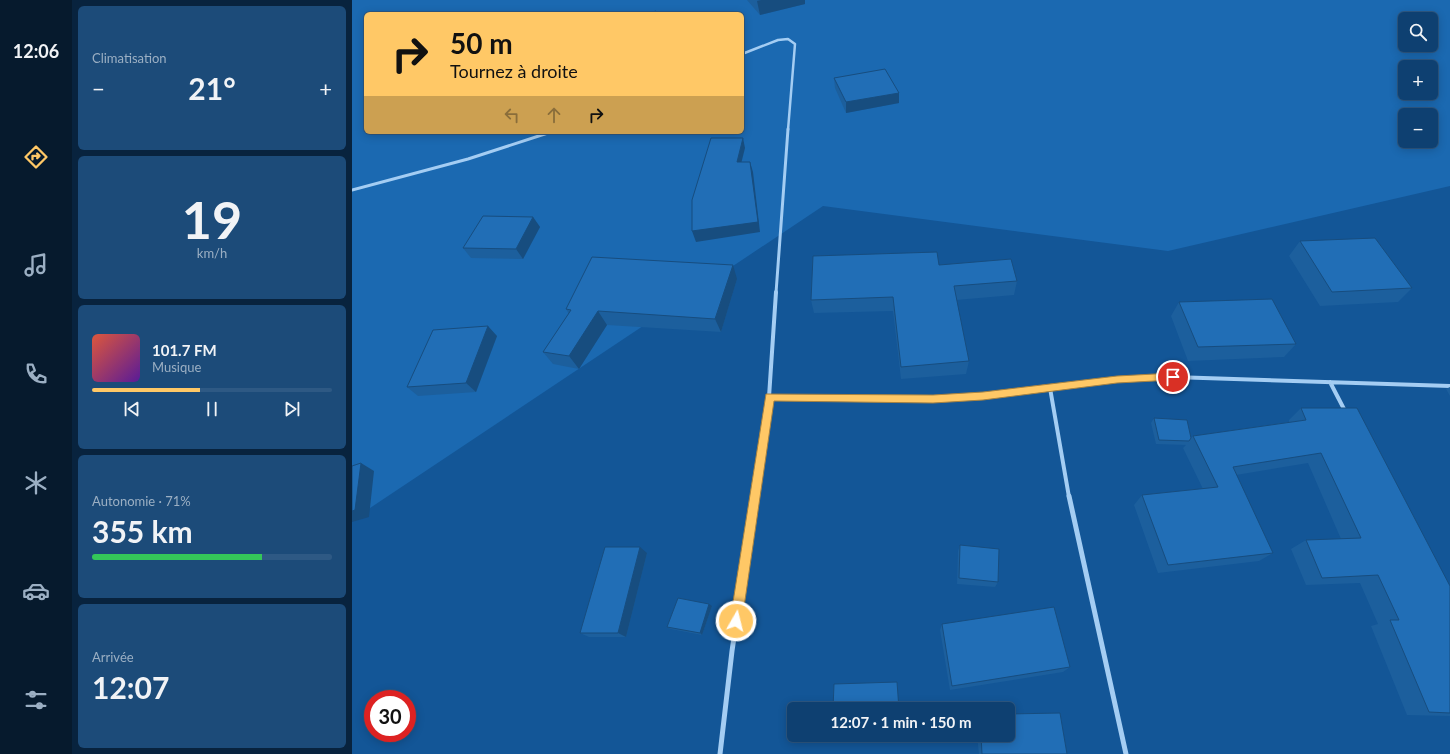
<!DOCTYPE html>
<html lang="fr">
<meta charset="utf-8">
<style>
body{margin:0;font-family:Lato,sans-serif;background:#1c4b79;color:#f1f3f6;height:100vh;display:flex;flex-direction:column;font-size:15px;white-space:nowrap}
*{box-sizing:border-box;margin:0}
p{font-size:13px;color:#9bafc3}
.icon{flex:none;width:22px;height:22px;fill:none;stroke:currentColor;stroke-width:2;stroke-linecap:round;stroke-linejoin:round}
.map{position:relative;flex:1;overflow:hidden}
.side{display:flex;flex-direction:column;gap:6px;padding:6px;background:#08233e;width:280px}
.side>*{flex:none}
.banner{position:absolute;left:12px;top:12px;width:380px;height:122px;border-radius:6px;box-shadow:0 2px 10px #0003,0 0 0 1px #2e5984;background:#ffc866;color:#111;overflow:hidden}
.controls{position:absolute;left:1046px;top:12px;display:grid;gap:8px}
.controls a{display:grid;place-items:center;width:40px;height:40px;border-radius:6px;background:#0e4071;box-shadow:0 2px 10px #0003,0 0 0 1px #2e5984;font-size:20px}
.speed{position:absolute;left:12px;top:690px;display:flex;gap:8px;font-size:20px;font-weight:700;text-align:center}
.speed>*{display:grid;place-content:center;width:52px;height:52px;border-radius:50%;background:#0e4071;box-shadow:0 2px 10px #0003,0 0 0 1px #2e5984;line-height:1}
.speed .limit{border:6px solid #d22;background:#fff;color:#111}
.pin{position:absolute;display:grid;place-items:center;width:34px;height:34px;color:#fff;margin:-17px;border:2px solid #fff;border-radius:50%;box-shadow:0 1px 4px #0007}
.me{position:absolute;width:44px;margin:-22px;rotate:8deg;stroke-linejoin:round;filter:drop-shadow(0 0 3px #0008)}
.turn{display:flex;align-items:center;gap:14px;height:84px;padding:0 20px;font-size:18px}
.turn .icon{width:52px;height:52px;stroke-width:2.5}
.turn b{display:block;font-size:28px;line-height:34px}
.lanes{display:flex;align-items:center;height:38px;padding:0 20px;background:#0003;justify-content:center;gap:20px;direction:ltr}
.lanes .off{opacity:.35}
.big{font-size:30px;font-weight:700;line-height:1.1}
.side .card{flex:1;display:flex;flex-direction:column;justify-content:center;gap:6px;min-width:0;padding:0 14px;border-radius:6px;background:#1c4b79}
.side .dial{align-items:center;gap:0}
.dial b{font-size:52px;line-height:1}
.song{display:flex;align-items:center;gap:12px}
.cover{width:48px;height:48px;border-radius:6px;background:linear-gradient(135deg,hsl(10 70% 55%),hsl(270 70% 35%))}
.played{height:4px;border-radius:2px;background:linear-gradient(90deg,#ffc866 45%,#2e5984 45%)}
.keys{display:flex;justify-content:space-around;direction:ltr}
.heat{display:flex;justify-content:space-between;align-items:center;font-size:22px;direction:ltr}
.charge{height:6px;border-radius:3px;background:linear-gradient(90deg,#34c759 71%,#2e5984 0)}
.trip{position:absolute;left:435px;top:702px;width:228px;height:40px;border-radius:6px;background:#0e4071;box-shadow:0 2px 10px #0003,0 0 0 1px #2e5984;font-weight:700;line-height:40px;text-align:center}
main{display:flex;flex:1;min-height:0}
.menu{display:flex;flex-direction:column;width:72px;justify-content:space-around;align-items:center;background:#061a2d;color:#9bafc3}
.menu .icon{width:28px;height:28px}
.menu .selected{color:#ffc866}
.menu b{font-size:18px;color:#f1f3f6}
.map>svg:first-child{display:block}
.green{fill:#1b69b1;fill-rule:evenodd}
.lines{fill:none;stroke-linecap:round;stroke-linejoin:round}
.minor-far3{stroke:#a4cdf3;stroke-width:2.5}
.minor-far2{stroke:#a4cdf3;stroke-width:3}
.minor-far1{stroke:#a4cdf3;stroke-width:4}
.minor{stroke:#a4cdf3;stroke-width:5}
.wall{fill:#1c5f9d}
.shaded-wall{fill:#174d7f}
.building{fill:#216eb6;stroke:#174d7f}
.route{fill:#ffc866;stroke:#a68242}
</style>
<main>
<nav class="menu">
<b>12:06</b>
<svg class="icon selected" aria-label="directions" viewBox="0 0 24 24"><path d="M12 3l9 9-9 9-9-9zM9 14v-3h6M13 9l2 2-2 2"/></svg>
<svg class="icon" aria-label="music" viewBox="0 0 24 24"><path d="M9 18V5l10-2v13"/><circle cx="6" cy="18" r="3"/><circle cx="16" cy="16" r="3"/></svg>
<svg class="icon" aria-label="phone" viewBox="0 0 24 24"><path d="M5 4h4l2 5-3 2q2 4 5 5l2-3 5 2v4C11 20 4 13 5 4z"/></svg>
<svg class="icon" aria-label="climate" viewBox="0 0 24 24"><path d="M12 3v18M4 7l16 10M4 17L20 7"/></svg>
<svg class="icon" aria-label="car" viewBox="0 0 24 24"><path d="M5 17H2v-5l4-1 3-4h7l3 4 3 1v5h-3M9 17h6M6 11h13"/><circle cx="7" cy="17" r="2"/><circle cx="17" cy="17" r="2"/></svg>
<svg class="icon" aria-label="filters" viewBox="0 0 24 24"><path d="M4 7h16M4 17h16"/><circle cx="9" cy="7" r="2"/><circle cx="15" cy="17" r="2"/></svg>
</nav>
<section class="side">
<div class="card"><p>Climatisation</p>
<div class="heat"><a>−</a><b class="big">21°</b><a>+</a></div>
</div>
<div class="card dial"><b>19</b><p>km/h</p></div>
<div class="card">
<div class="song"><i class="cover"></i><div><b>101.7 FM</b><p>Musique</p></div></div>
<div class="played"></div>
<div class="keys"><svg class="icon" aria-label="previous" viewBox="0 0 24 24"><path d="M18 5L8 12l10 7zM5 5v14"/></svg><svg class="icon" aria-label="pause" viewBox="0 0 24 24"><path d="M8 5v14M16 5v14"/></svg><svg class="icon" aria-label="next" viewBox="0 0 24 24"><path d="M6 5l10 7-10 7zM19 5v14"/></svg></div>
</div>
<div class="card"><p>Autonomie · 71%</p><b class="big">355 km</b><div class="charge"></div></div>
<div class="card"><p>Arrivée</p><b class="big">12:07</b></div>
</section>
<div class="map">
<svg width="1098" height="754" viewBox="0 0 1098 754">
<rect width="100%" height="100%" fill="#135697"/>
<path class="green" d="M0,0H1098V186L816,251L471,206L0,520ZM14,14H390V132H14ZM1053,19H1079V45H1053ZM1053,67H1079V93H1053ZM1053,115H1079V141H1053Z"/>
<g class="lines">
<path class="minor-far3" d="M390,54L426,40L436,39L443,44L436,130"/>
<path class="minor-far2" d="M0,190L116,159L199,132
M424,293L436,129"/>
<path class="minor-far1" d="M978,382L993,411
M698,388L717,497
M417,397L581,399L631,396L765,379L821,377L1098,386
M402,497L417,397L424,292"/>
<path class="minor" d="M717,496L774,754
M368,754L380,651L403,496"/>
</g>
<path class="wall" d="M395,0H453V4L408,15Z
M482,78L547,103L494,113L483,88Z
M181,217L188,227L171,259L119,258L111,248Z
M948,241L1060,288L1046,302L968,306L937,256Z
M587,265L665,281L662,295L604,300L617,361L614,374L549,379L541,311L462,313L459,300Z
M385,279L369,332L255,325L227,369L201,364L191,352L217,314L214,309Z
M827,302L944,344L932,357L836,361L819,316Z
M145,336L124,392L66,396L55,387Z
M1098,387V396L1094,389Z
M949,408L1098,586V716L1055,715L1019,626L1026,624L1008,583L954,585L939,549L954,540L989,539L956,463L884,475L921,553L907,561L806,573L782,505L790,495L851,489L831,448L834,445L804,444L799,423L802,418L839,438L841,436L937,422V420Z
M608,545L646,582L643,587L605,584L606,551Z
M295,553L274,637H237L228,633Z
M360,606L350,635L319,629L315,627Z
M590,624L718,667L711,672L598,690L588,630Z
M625,735H656L715,754H627Z
M581,737L580,738L483,742L480,741Z"/>
<path class="shaded-wall" d="M409,0H453V4L408,15L405,1Z
M547,93V103L494,113V102Z
M391,138L393,148L387,172L385,162Z
M398,162L401,172L408,232L344,242L340,231Z
M181,217L188,227L171,259L164,249Z
M381,265L385,279L369,332L363,319Z
M246,311L255,325L227,369L217,356Z
M136,326L145,336L124,392L114,383Z
M9,463L22,471L17,517L0,522V511Z
M288,547L295,553L274,637L266,633Z
M357,604L360,606L350,635L348,633Z"/>
<path class="building" d="M304,11L306,14H293Z
M533,69L547,93L494,102L482,78Z
M359,138H391L385,162H398L406,222L340,231V200Z
M131,216L181,217L164,249L111,248Z
M1023,238L1060,288L980,292L948,241Z
M585,252L587,265L659,259L665,281L602,286L617,361L549,367L541,297L459,300L461,256Z
M240,257L381,265L363,319L246,311L217,356L191,352L219,310L214,309Z
M920,299L944,344L846,347L827,302Z
M136,326L114,383L55,387L81,330Z
M949,408H1005L1098,586V713L1077,712L1038,620H1047L1026,575L970,578L954,540L1009,538L969,453L881,467L921,553L816,565L790,495L866,487L841,436L954,420Z
M802,418L835,420L839,438L837,441L807,440Z
M9,463L3,510L0,511V466Z
M608,545L647,549L646,582L607,578Z
M253,547H288L266,633H228Z
M326,598L357,604L348,633L315,627Z
M702,607L718,667L600,686L590,624Z
M545,682L547,709H481L482,684Z
M708,713L715,754H630L629,735H656V714Z
M481,735H581V737L480,741Z"/>
<path class="route" d="M821,373L824,374L825,377L824,379L821,380L765,383L631,400L581,403L422,401L390,621L388,625L384,627L380,625L378,621L414,394L581,395L631,392L765,376Z"/>
</svg>
<div class="controls">
<a><svg class="icon" aria-label="search" viewBox="0 0 24 24"><circle cx="10" cy="10" r="6"/><path d="M15 15l6 6"/></svg></a>
<a>+</a>
<a>−</a>
</div>
<div class="speed"><div class="limit">30</div></div>
<div class="pin" style="left:821px;top:377px;background:#d93025"><svg class="icon" aria-label="arrive" viewBox="0 0 24 24"><path d="M6 21V4h12l-3 4 3 4H6"/></svg></div>
<svg class="me" style="left:384px;top:621px" viewBox="-20 -20 40 40"><circle r="17" fill="#ffc866" stroke="#fff" stroke-width="3"/><path d="M0-11L8 9 0 5-8 9z" fill="#fff"/></svg>
<div class="trip">12:07 · 1 min · 150 m</div>
<div class="banner">
<div class="turn"><svg class="icon" aria-label="right" viewBox="0 0 24 24"><path d="M7 20v-9h11M14 6l5 5-5 5"/></svg><div><b>50 m</b>Tournez à droite</div></div>
<div class="lanes"><svg class="icon off" aria-label="left" viewBox="0 0 24 24"><path d="M17 20v-9H6M10 6l-5 5 5 5"/></svg><svg class="icon off" aria-label="ahead" viewBox="0 0 24 24"><path d="M12 20V5M6 11l6-6 6 6"/></svg><svg class="icon" aria-label="right" viewBox="0 0 24 24"><path d="M7 20v-9h11M14 6l5 5-5 5"/></svg></div>
</div>
</div>
</main>
